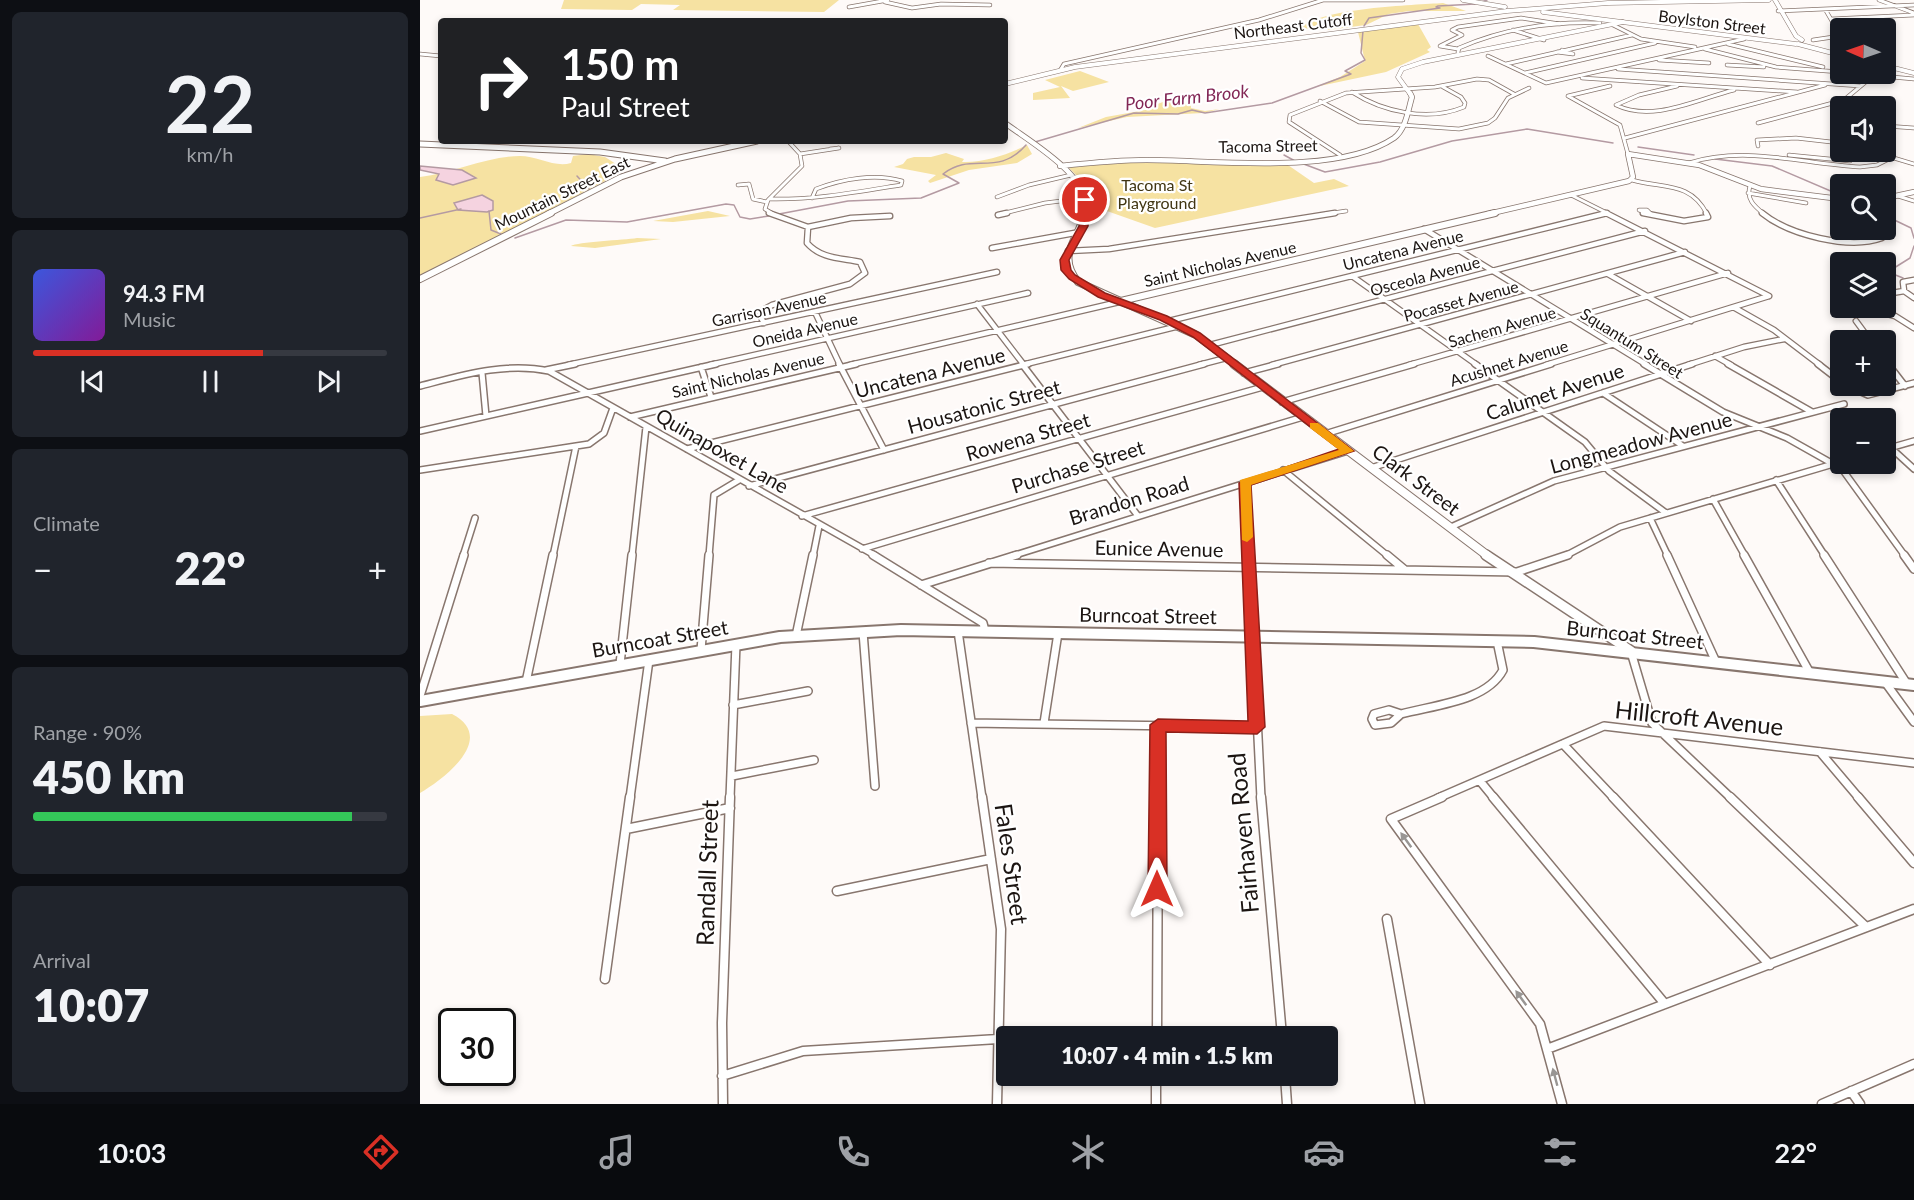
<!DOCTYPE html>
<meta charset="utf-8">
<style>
body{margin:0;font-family:Lato,sans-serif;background:#20242c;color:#f1f3f6;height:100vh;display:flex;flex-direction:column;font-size:22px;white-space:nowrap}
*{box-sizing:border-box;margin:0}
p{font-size:20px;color:#9ea1a6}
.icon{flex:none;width:33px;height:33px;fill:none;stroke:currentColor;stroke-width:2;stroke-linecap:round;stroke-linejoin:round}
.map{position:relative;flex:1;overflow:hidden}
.details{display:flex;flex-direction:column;gap:12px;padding:12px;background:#0d0f14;width:420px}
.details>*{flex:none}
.hud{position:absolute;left:18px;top:18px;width:570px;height:126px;border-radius:6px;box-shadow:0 3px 9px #0003;background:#202124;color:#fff;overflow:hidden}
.needle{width:39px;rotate:272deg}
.tools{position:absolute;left:1410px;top:18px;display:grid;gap:12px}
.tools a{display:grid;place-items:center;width:66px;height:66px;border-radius:6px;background:#171b24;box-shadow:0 3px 9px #0003;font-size:30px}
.speed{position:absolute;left:18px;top:1008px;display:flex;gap:12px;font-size:30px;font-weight:700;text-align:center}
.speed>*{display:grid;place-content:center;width:78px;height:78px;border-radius:50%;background:#171b24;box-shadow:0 3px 9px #0003;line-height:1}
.speed .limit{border:3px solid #111;border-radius:9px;background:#fff;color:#111}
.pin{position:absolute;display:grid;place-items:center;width:51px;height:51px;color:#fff;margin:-26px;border:3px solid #fff;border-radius:50%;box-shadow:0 2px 6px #0007}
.me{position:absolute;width:66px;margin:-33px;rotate:0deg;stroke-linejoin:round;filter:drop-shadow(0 0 4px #0008)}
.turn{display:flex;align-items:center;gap:21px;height:126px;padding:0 24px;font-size:27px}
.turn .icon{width:78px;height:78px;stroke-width:2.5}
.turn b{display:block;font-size:42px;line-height:51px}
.big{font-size:45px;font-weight:800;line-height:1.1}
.details .tile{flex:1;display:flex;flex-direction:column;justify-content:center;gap:9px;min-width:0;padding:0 21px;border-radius:9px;background:#20242c}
.details .dial{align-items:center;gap:0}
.dial b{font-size:78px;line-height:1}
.song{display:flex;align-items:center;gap:18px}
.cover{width:72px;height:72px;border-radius:9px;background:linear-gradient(135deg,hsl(230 70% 55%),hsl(290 70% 35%))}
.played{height:6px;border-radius:3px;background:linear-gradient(90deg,#d93025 65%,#363941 65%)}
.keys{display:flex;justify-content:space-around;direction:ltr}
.heat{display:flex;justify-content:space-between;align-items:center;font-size:33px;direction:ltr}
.charge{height:9px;border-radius:4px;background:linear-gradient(90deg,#34c759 90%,#363941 0)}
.trip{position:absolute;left:576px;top:1026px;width:342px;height:60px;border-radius:6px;background:#171b24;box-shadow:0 3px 9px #0003;font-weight:800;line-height:60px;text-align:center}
.dock{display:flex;height:96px;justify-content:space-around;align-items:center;background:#090b0e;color:#9ea1a6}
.dock .icon{width:42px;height:42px}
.dock .selected{color:#d93025}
.dock b{font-size:27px;color:#f1f3f6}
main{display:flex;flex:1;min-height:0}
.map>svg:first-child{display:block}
.green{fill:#f6e2a2}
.water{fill:#f5d3e0;stroke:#b49aa2;stroke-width:1.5}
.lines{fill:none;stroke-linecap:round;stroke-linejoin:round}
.stream{stroke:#b49aa2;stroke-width:1.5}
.minor-far4-casing{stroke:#88766e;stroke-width:4.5}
.minor-far3-casing{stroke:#88766e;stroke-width:7}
.minor-far2-casing{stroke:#88766e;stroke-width:8}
.minor-far1-casing{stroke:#88766e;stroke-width:10}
.minor-casing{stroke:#88766e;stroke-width:11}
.tertiary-far4-casing{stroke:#88766e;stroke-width:5}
.tertiary-far3-casing{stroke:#88766e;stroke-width:6}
.tertiary-far2-casing{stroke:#88766e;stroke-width:8}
.tertiary-far1-casing{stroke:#88766e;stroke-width:10}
.tertiary-casing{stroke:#88766e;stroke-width:12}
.secondary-far3-casing{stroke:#88766e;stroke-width:5}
.secondary-far2-casing{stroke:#88766e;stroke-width:7}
.secondary-far1-casing{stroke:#88766e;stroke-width:8}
.secondary-casing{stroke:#88766e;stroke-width:14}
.minor-far4{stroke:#fff;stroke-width:3}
.minor-far3{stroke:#fff;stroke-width:4.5}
.minor-far2{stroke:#fff;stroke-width:5}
.minor-far1{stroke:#fff;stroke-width:7}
.minor{stroke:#fff;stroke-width:8}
.tertiary-far4{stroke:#fff;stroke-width:4}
.tertiary-far3{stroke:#fff;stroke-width:4.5}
.tertiary-far2{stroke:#fff;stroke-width:6}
.tertiary-far1{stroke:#fff;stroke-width:8}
.tertiary{stroke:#fff;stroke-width:9}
.secondary-far3{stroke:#fff;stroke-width:4}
.secondary-far2{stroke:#fff;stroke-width:5}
.secondary-far1{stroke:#fff;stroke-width:6}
.secondary{stroke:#fff;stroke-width:10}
.oneway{fill:#999694}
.route{fill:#d93025;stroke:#8d1f18;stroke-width:1.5}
.slow{fill:#f59e0b}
.labels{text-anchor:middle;stroke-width:4.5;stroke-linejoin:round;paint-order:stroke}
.far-street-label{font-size:16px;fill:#1c1512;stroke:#fff}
.far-park-label{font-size:16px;fill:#413613;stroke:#fff}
.far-water-label{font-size:18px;font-style:italic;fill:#822655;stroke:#fff}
.street-label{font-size:20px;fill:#1c1512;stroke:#fff}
.near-street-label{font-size:24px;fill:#1c1512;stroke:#fff}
</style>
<main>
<section class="details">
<div class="tile dial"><b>22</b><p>km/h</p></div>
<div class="tile">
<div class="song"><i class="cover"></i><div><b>94.3 FM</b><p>Music</p></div></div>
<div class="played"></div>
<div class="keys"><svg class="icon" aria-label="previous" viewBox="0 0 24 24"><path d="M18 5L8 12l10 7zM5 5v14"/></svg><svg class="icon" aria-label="pause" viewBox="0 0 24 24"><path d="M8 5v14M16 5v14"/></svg><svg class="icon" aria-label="next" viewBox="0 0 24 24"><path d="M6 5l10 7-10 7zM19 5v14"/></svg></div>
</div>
<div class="tile"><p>Climate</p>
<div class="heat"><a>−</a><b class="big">22°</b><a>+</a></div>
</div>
<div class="tile"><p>Range · 90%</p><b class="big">450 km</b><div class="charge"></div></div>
<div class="tile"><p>Arrival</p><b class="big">10:07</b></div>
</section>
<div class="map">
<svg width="1494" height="1104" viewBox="0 0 1494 1104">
<rect width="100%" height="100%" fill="#fefaf8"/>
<path class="green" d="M144,0H419L404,12L253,10L260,5L221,4L212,10L141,9Z
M1023,3L1046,11H989L969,14L946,25L907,30L881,28C899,8 995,5 1023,3Z
M998,24L1011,47L1007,50L1010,52L966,72L895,87L920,77L945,61L938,32Z
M660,71L689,82L653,91L641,86L650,98L613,100V93L640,87L625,80Z
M751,99L757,103L771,104V108L785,111L800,109L783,113L707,117L658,128L686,117L731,109L732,106Z
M607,145L612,154L597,163L549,170L510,183L508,181L516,175L474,167L483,164L487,159L494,157H511L526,153L544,159L542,162C564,163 589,154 607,145Z
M168,154L185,157L196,164L194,168L199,174L0,276V177C33,173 68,156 100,156C117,156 135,168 151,163L153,156Z
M712,161L865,163L894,183L914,179L929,186L735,228L670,205L666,185L648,167Z
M288,211L310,216L253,222L233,221Z
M217,238L241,239L175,248L151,246C157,242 204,240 217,238Z
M32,714C78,738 24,779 0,793V716Z"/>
<path class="water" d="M0,166L42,170L56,178L33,185L16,180L19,174L0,170Z
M62,195L73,201V210L67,212L38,210L34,203Z"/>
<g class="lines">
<path class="stream" d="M1061,2L1067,0
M944,26L949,18L1020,8L1016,7L1018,6L1055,4
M615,142L714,113L758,114L772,110L785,113L852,103L931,74L925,71L945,60L941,53L943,31
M1218,147L1274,155
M864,155L875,161
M1295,159L1352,166L1420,195
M881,163L905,172L960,162L1032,141L1107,129L1193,143
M157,176L169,189
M69,211L71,230L81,234
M359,214L428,201L501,198L539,183L523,174C552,151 577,178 606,145
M1466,216L1491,228L1494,238
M0,218L41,209
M95,238L146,220L207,222L306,204L314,205L320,217L330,219L349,216
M1483,278L1473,274L1474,268L1490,258L1494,246"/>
<g class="minor-far4-casing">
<path id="minor-far4" d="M904,0H983
M1459,0L1494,13
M465,2L492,8L521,4L570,5
M429,7L468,0
M1405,9L1420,35
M1358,11L1494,5
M1411,19L1494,15
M1193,25L1221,39L1275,47
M1093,30L1124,40
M1393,40L1420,36
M1308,44L1403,67
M1038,49L1020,46L1042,35L1032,30L1038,27L1101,18L1140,24
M1285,49L1356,67L1420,72
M1038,52L1039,48C1085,28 1130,21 1180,23
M1137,52L1153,54L1142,50
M0,54L21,56
M1068,56L1126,83L1324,39
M1239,60L1289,63
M1086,64L1212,35
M1307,65L1344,67
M641,69L644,64L839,20L903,0
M1198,69L1441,86
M1105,73L1235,43
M1440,74L1494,79
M1162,78L1377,92
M1257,86L1219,95L1196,105C1233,123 1277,99 1314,90
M932,92C963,112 1008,122 1044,107L1045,103L1041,97L1023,87
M1148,96L1200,125L1208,154
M1148,96L1190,86
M900,101L939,122L1039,129L1068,123L1075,118L1088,98L1109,88
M1338,123L1424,100L1454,75
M1466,126L1494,128
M1205,138L1405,85
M41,146L50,141
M1338,146L1337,140L1376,138L1420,143
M1454,152L1494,164
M380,154L419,148L410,149
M920,155L869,122L870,115L926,93L1015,87L1057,79L1069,80L1094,94
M1369,155L1430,161
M1269,163C1326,145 1382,164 1440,167L1457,165L1471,158
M1212,180C1243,189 1270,181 1287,214
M318,185L329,184L333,199L347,202
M1330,186C1326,199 1334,206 1344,214
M1328,193L1386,203
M1151,195L1189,214
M1478,196L1494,201
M577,197L609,185L651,175
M349,199C394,200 437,192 481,185L482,181C455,173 422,179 396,189L392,198
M1230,213L1227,210H1219L1231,214
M353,214L345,209L348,200L382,166L380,154L368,141
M581,214L625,203L665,198
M906,214L926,211
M1182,214L1187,213"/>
</g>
<g class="minor-far3-casing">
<path id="minor-far3" d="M1186,213L1349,296
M1223,213L1264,221L1288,217L1286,213
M1342,213C1369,235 1429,250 1462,238L1463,230
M578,215L587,213
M388,227L431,218L470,216
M1004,229L1227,365
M572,248L660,232
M648,251L689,249L915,213
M1188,274L1271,321
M932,276L1057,365
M1484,291L1494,298
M1466,294L1484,291L1483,282L1494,280
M1414,301L1420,302
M557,304L604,365
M1315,308L1354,330L1400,365
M1445,308L1475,316L1494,328
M395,312L420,365
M749,321L1187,213
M1436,321L1450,340
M344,323L340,316L343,310L352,305L430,284L445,273L440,262C421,258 401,259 387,243L388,227L349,213
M790,345L1225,231
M1295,356L1311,365
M1466,361L1469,365
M148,365L577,272
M290,365L608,293
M430,365L699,302
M602,365L759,326
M779,365L806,358
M852,365L1265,252
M989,365L1308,273
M1126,365L1349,296
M1268,365L1324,347L1364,339"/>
</g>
<g class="minor-far2-casing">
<path id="minor-far2" d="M419,364L464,450
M602,364L718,516
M1055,364L1165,442L1189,471L1246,513
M1224,364L1303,412L1367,438L1422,469L1485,556
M1308,364L1392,412
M1398,364L1420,381
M1468,364L1485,386
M281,367L291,397
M126,370L155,364
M62,373L66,416
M824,373L858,364
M0,386C43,375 85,362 129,371L456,556
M1428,386L1448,395L1494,383
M1183,393L1263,446
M862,402L994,364
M210,417L436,364
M0,431L296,364
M905,434L1131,364
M1471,448L1494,469
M267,449L608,364
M1466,449L1494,441
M951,468L1272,364
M0,470L169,444L184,433L193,408
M863,470L968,556
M1356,480L1405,556
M825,483L829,556
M329,486L784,364
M1293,499L1325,556
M382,516L843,387
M1230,518L1248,556
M1031,527L1134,481L1424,404
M442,549L883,417
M43,556L55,518
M133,556L156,446
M212,556L226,427
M289,556L294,495L319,480
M393,556L399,526
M592,556L928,451
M1145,556L1200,527L1420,462"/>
</g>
<g class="minor-far1-casing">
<path id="minor-far1" d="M453,555L563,623L565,631
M829,555L841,798
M967,555L985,570
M1247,555L1296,662
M1324,555L1390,673
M1404,555L1487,684
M1484,555L1494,569
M569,563L1097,572L1148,555
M501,585L597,555
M538,631L562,798
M443,632L455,786
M376,636L393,555
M281,650L289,555
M1211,652L1232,723L1311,798
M200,664L212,555
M106,682L133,555
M1465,682L1494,722
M0,696L44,555
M313,705L388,691
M969,710L981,714L971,723L955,725L952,719L954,714Z
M981,714C1013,705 1066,702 1083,670L1077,641
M551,723L837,727
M624,723L638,633
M1143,744L1194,798
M1400,752L1439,798
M312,776L394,760
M1060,781L1074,798
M210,798L229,660
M310,798L316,644
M738,798V725
M1018,798L1184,726L1494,763"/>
</g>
<g class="minor-casing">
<path id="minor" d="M562,797L581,929L577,1104
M841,797L862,1036
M1022,797L971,819L1120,1024L1142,1104
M1073,797L1245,1004
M1193,797L1350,965
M1310,797L1446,927
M1438,797L1494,863
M206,829L310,808
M417,891L571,859
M967,919L1000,1104
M185,979L210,797
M737,1036L738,797
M1127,1049L1494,909
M302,1076L383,1051L578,1039
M736,1076V1104
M865,1076L867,1104
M1431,1091L1440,1104
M303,1104L302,1023L310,797
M1402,1104L1494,1064"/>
</g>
<g class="tertiary-far4-casing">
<path id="tertiary-far4" d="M991,95L978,77L982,69L1003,62L1203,22"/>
</g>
<g class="tertiary-far3-casing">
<path id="tertiary-far3" d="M585,123C610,142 675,178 665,214
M640,166C669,163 698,160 727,160C793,160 918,176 974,138C986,129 988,110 992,97L990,93
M1466,198L1494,192
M1068,214L1209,181L1213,177L1208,154L1279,165L1341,189L1420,199"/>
</g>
<g class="tertiary-far2-casing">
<path id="tertiary-far2" d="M665,213C658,241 636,254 658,282L776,335L816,365
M701,301L1075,213"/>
</g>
<g class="tertiary-far1-casing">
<path id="tertiary-far1" d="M814,364L1068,556"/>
</g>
<g class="tertiary-casing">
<path id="tertiary" d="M1066,555L1211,651"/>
</g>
<g class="secondary-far3-casing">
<path id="secondary-far3" d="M1043,0L1085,7
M1355,0L1376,36L1382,40
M1123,12L1376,44
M1378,44L1420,55
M1466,66L1494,73
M585,84L655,67L1087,11L1188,3L1349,0"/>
</g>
<g class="secondary-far2-casing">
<path id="secondary-far2" d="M0,144L180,152L245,161
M128,214L201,177L255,159L337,141"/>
</g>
<g class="secondary-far1-casing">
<path id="secondary-far1" d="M0,279L131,213"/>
</g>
<g class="secondary-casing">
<path id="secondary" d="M0,701L360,637L481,630L1114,642L1494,685"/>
</g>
<use href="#minor-far4" class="minor-far4"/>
<use href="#minor-far3" class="minor-far3"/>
<use href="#minor-far2" class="minor-far2"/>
<use href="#minor-far1" class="minor-far1"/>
<use href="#minor" class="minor"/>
<use href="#tertiary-far4" class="tertiary-far4"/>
<use href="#tertiary-far3" class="tertiary-far3"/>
<use href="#tertiary-far2" class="tertiary-far2"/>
<use href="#tertiary-far1" class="tertiary-far1"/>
<use href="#tertiary" class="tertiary"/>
<use href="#secondary-far3" class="secondary-far3"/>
<use href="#secondary-far2" class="secondary-far2"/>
<use href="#secondary-far1" class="secondary-far1"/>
<use href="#secondary" class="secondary"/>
</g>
<defs><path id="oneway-solid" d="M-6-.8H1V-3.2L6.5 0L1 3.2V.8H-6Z" transform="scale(1.5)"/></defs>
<g class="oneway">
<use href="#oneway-solid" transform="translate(986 840) rotate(-126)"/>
<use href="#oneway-solid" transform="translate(1101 998) rotate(-126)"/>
<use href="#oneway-solid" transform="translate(1135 1077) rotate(-105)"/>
</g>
<path class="route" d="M665,198L670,200L668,226L649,260L651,270L655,275L685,293L747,316L780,333L934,451L831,485L845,727L837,734L746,732L747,889L744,895L737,897L731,895L728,889L730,725L738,719L828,721L819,483L919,449L773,337L740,320L678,297L649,279L641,270L640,260L659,226L661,200Z"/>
<path class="slow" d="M890,423H898L934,451L831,485L833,537L827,542L822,540L820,480L919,450L890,428Z"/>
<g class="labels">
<g class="far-street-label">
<text transform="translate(1292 22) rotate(7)" y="6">Boylston Street</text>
<text transform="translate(873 26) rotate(-7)" y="6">Northeast Cutoff</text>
<text transform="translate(848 146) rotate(-1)" y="6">Tacoma Street</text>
<text transform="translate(142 193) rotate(-26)" y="6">Mountain Street East</text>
<text transform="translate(983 250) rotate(-14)" y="6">Uncatena Avenue</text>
<text transform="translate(800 264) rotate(-13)" y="6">Saint Nicholas Avenue</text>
<text transform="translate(1005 276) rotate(-15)" y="6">Osceola Avenue</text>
<text transform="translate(1041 301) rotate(-15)" y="6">Pocasset Avenue</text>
<text transform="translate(349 309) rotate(-12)" y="6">Garrison Avenue</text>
<text transform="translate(1082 327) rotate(-16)" y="6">Sachem Avenue</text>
<text transform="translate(385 330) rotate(-13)" y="6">Oneida Avenue</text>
<text transform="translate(1212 343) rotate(32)" y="6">Squantum Street</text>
<text transform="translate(1089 363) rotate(-17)" y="6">Acushnet Avenue</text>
<text transform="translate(328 375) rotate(-13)" y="6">Saint Nicholas Avenue</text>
</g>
<g class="far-park-label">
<text x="737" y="191">Tacoma St<tspan x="737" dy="18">Playground</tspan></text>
</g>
<g class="far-water-label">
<text transform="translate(767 98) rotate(-6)" y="6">Poor Farm Brook</text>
</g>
<g class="street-label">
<text transform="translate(510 373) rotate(-14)" y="7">Uncatena Avenue</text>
<text transform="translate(1135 392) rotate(-18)" y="7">Calumet Avenue</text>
<text transform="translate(564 407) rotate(-15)" y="7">Housatonic Street</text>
<text transform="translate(608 437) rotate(-16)" y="7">Rowena Street</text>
<text transform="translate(1221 443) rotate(-15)" y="7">Longmeadow Avenue</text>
<text transform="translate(302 451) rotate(30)" y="7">Quinapoxet Lane</text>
<text transform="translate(658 467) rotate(-17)" y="7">Purchase Street</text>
<text transform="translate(996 480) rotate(37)" y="7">Clark Street</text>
<text transform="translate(709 501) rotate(-17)" y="7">Brandon Road</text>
<text transform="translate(739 549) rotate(1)" y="7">Eunice Avenue</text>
<text transform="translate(728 616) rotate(1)" y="7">Burncoat Street</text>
<text transform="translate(1215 635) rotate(6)" y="7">Burncoat Street</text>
<text transform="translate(240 639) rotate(-10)" y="7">Burncoat Street</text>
</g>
<g class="near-street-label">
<text transform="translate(1279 719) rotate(6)" y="8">Hillcroft Avenue</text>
<text transform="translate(824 833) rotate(-95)" y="8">Fairhaven Road</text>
<text transform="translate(591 864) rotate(82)" y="8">Fales Street</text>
<text transform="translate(288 873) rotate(-88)" y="8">Randall Street</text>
</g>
</g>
</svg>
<div class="tools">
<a><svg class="needle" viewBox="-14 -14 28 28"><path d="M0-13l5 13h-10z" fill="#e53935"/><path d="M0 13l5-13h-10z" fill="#9ea1a6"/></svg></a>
<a><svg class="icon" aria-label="sound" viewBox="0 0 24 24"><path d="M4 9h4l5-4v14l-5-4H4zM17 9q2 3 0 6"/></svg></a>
<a><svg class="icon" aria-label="search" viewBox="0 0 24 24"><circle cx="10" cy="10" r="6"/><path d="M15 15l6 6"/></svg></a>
<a><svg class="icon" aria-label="layers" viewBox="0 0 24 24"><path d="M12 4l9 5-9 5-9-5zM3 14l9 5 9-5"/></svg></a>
<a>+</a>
<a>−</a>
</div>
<div class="speed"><div class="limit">30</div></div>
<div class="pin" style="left:665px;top:200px;background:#d93025"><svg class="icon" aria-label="arrive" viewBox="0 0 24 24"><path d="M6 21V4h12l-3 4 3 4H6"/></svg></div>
<svg class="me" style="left:737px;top:889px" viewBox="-20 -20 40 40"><path d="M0-17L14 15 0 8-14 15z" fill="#d93025" stroke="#fff" stroke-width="4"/></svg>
<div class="trip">10:07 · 4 min · 1.5 km</div>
<div class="hud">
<div class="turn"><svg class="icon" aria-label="right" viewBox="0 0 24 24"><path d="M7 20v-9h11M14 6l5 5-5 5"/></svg><div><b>150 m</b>Paul Street</div></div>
</div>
</div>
</main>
<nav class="dock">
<b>10:03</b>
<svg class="icon selected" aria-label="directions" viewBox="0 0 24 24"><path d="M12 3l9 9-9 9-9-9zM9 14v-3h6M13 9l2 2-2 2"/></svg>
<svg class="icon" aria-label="music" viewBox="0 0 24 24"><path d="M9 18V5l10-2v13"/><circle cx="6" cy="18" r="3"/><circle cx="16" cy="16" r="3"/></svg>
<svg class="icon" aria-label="phone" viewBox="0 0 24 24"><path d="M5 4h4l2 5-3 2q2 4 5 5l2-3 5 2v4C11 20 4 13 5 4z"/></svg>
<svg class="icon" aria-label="climate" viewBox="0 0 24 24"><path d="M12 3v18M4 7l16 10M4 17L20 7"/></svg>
<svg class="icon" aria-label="car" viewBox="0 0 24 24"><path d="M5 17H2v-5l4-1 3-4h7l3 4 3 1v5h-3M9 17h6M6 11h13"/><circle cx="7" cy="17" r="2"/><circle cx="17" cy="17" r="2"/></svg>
<svg class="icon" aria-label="filters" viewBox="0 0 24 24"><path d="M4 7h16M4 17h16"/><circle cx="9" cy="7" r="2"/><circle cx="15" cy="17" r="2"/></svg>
<b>22°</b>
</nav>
